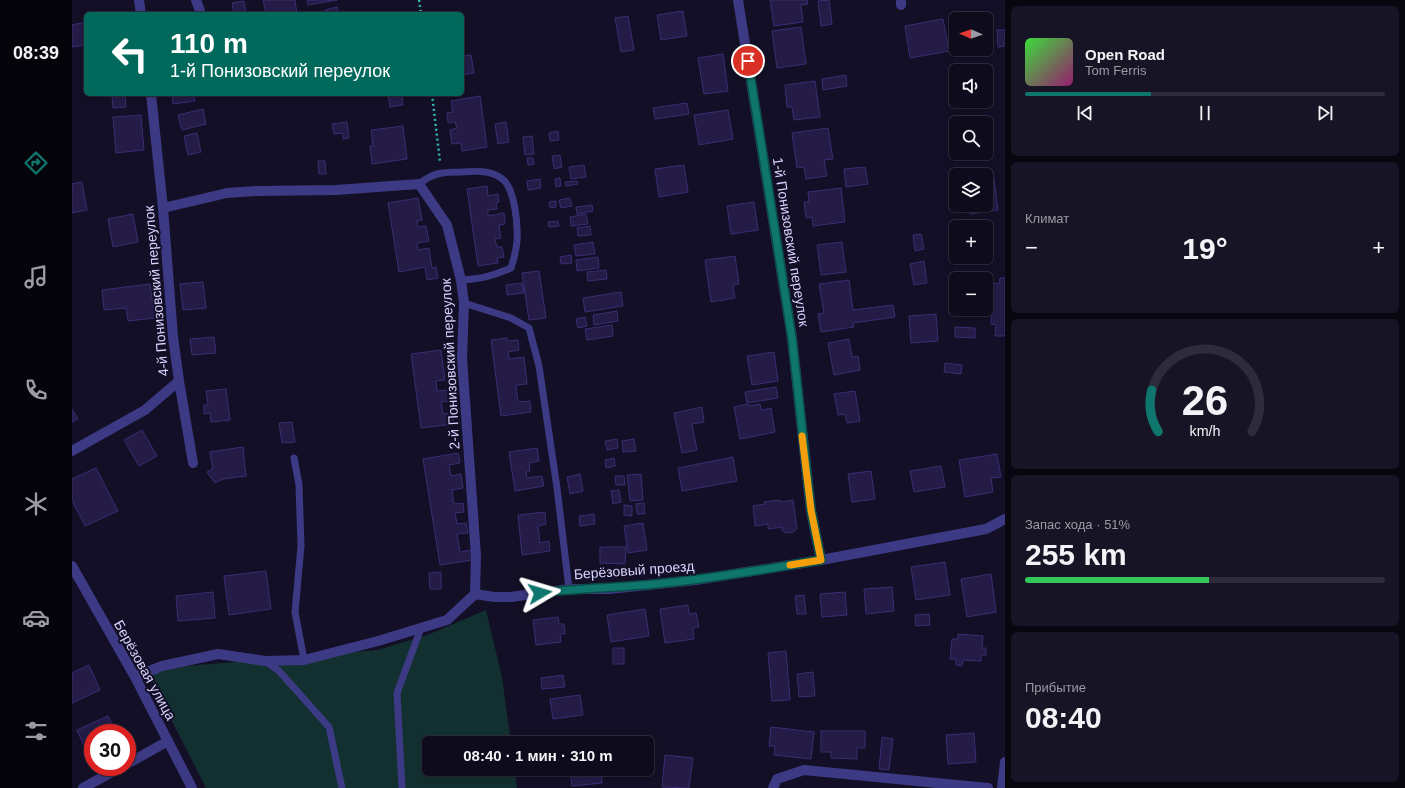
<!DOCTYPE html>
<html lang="ru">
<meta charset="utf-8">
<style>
body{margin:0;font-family:Arial,sans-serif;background:#171425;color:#f1f3f6;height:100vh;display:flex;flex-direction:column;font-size:15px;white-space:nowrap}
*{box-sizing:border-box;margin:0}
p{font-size:13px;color:#9b9ba3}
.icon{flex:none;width:22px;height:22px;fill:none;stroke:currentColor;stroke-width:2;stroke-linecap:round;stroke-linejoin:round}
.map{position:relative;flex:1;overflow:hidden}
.sheet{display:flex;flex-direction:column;gap:6px;padding:6px;background:#08060f;width:400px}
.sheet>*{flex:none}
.banner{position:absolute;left:12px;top:12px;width:380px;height:84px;border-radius:6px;box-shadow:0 2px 6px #0003,0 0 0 1px #2e2b3b;background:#00695c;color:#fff;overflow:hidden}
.needle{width:26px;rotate:272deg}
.controls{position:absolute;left:877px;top:12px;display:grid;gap:8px}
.controls a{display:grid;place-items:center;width:44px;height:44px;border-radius:6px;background:#0e0b1c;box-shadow:0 2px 6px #0003,0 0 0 1px #2e2b3b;font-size:20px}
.speed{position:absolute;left:12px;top:724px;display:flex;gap:8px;font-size:20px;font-weight:700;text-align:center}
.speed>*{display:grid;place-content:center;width:52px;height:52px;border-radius:50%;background:#0e0b1c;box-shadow:0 2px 6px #0003,0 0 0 1px #2e2b3b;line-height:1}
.speed .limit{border:6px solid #d22;background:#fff;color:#111}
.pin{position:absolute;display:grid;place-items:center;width:34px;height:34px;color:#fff;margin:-17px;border:2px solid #fff;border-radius:50%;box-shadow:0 1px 4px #0007}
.me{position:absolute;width:44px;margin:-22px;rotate:83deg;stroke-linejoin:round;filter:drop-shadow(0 0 3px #0008)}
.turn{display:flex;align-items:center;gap:14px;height:84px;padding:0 20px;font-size:18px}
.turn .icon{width:52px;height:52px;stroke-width:2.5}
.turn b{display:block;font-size:28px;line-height:34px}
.big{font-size:30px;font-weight:800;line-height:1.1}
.sheet .tile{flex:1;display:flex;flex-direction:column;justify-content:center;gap:6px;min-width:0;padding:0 14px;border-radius:6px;background:#171425}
.sheet .dial{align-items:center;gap:0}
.dial svg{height:104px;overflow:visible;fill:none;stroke:#2e2b3b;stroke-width:7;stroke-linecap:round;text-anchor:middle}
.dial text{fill:#f1f3f6;stroke:none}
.song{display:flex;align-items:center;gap:12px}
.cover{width:48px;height:48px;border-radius:6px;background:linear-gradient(135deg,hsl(120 70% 55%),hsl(320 70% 35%))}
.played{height:4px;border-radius:2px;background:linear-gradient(90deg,#0f766e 35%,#2e2b3b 35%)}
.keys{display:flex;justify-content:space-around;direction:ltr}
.heat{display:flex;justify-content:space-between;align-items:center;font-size:22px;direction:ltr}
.charge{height:6px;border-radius:3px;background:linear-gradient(90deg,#34c759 51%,#2e2b3b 0)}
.trip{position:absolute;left:350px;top:736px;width:232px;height:40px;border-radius:6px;background:#0e0b1c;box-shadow:0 2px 6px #0003,0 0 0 1px #2e2b3b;font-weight:800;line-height:40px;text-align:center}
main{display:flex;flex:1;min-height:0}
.dock{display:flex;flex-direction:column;width:72px;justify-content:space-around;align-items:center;background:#06040b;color:#9b9ba3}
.dock .icon{width:28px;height:28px}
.dock .current{color:#0f766e}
.dock b{font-size:18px;color:#f1f3f6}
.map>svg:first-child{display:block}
.green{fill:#12302f}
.building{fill:#241b47;stroke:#3b2d73}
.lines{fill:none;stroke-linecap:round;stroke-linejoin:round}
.path{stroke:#2fb8b0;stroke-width:2.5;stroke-dasharray:2 3;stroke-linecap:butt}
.service{stroke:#3d3a85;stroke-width:7}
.minor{stroke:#3d3a85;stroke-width:10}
.route-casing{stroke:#0a4d48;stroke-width:10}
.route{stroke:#0f766e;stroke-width:7}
.slow{stroke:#f59e0b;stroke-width:7}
.labels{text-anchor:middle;stroke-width:4;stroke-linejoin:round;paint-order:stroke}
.street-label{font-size:14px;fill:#d9d4ff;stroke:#130f26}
</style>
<main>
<nav class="dock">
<b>08:39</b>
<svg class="icon current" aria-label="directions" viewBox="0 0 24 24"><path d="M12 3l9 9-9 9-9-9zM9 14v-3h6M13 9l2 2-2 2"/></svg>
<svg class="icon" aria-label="music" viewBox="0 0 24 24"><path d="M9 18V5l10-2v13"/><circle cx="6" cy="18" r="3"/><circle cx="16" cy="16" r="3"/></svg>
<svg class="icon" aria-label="phone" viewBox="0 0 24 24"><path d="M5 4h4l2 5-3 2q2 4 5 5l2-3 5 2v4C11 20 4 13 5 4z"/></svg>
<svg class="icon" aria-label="climate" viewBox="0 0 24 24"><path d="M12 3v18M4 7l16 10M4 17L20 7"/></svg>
<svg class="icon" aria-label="car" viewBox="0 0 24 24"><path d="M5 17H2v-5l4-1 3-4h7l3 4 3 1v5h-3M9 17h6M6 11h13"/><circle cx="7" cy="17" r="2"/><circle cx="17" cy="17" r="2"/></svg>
<svg class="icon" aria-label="filters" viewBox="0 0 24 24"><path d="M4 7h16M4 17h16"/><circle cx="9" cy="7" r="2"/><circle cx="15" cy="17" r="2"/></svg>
</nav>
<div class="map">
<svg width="933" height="788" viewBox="0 0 933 788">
<rect width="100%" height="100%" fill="#130f26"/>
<path class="green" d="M414,610L430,677L439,743H357V769H443L445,788H134L78,678L90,668L305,650L353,636Z"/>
<path class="building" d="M191,0H223L225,14H194Z
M235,0H265L236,5Z
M698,0H735L736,4L729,5L731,22L702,26Z
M757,0L760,24L749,26L746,1Z
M172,1L174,14H162L160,3Z
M265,7L266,14H254L253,10Z
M611,11L615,36L589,40L585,15Z
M556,16L562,50L549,52L543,18Z
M871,19L877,51L838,58L833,26Z
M14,22V45L0,47V25Z
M729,27L734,64L705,68L700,31Z
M925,30H933V46L926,47Z
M651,54L656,91L632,94L626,58Z
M399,55L402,73L390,75V56Z
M774,75L775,86L751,90L750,79Z
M884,79V91H882L879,80Z
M743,81L748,117L722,120L720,107H715L713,85Z
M100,94H122L123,101L101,104Z
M316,94H330L331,105L318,107Z
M40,96H53L54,107L41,108Z
M408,96L415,147L390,151L389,143L380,144L378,130L385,128L383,122L376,123L375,113L381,112L379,101Z
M615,103L617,114L583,119L581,108Z
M131,109L134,124L110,130L106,115Z
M656,110L661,139L627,145L622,115Z
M69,115L72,150L44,153L41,117Z
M275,122L277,138L271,139V133L262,134L260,124Z
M434,122L437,142L426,144L423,124Z
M331,126L335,159L300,164L298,146H301L299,130Z
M756,128L761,159L752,160L755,176L734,179L732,167L725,168L720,133Z
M486,131L487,140L478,141L477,133Z
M125,133L129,152L116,155L112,136Z
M460,136L462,154L453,155L451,137Z
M488,155L490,167L482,169L480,156Z
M455,158H461L462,164L456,165Z
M246,161H253L254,174H247Z
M512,165L514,177L499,179L497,167Z
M612,165L616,192L587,197L583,169Z
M793,167L796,184L774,187L772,169Z
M921,171L926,210L898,214L897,205H914V175H892Z
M488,178L489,186L484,187L483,179Z
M468,179L469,188L456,190L455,181Z
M505,181L506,184L494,186L493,182Z
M10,182L15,210L0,213V184Z
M415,186L416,196L426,194L427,202L424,203L425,209L416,210V216L432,213L433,224L427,225L429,238L423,239L425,247H430L432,257L425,258L426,263L406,266L395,189Z
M769,188L773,222L741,226L740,217L734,218L732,202H737L736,192Z
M346,198L350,220L345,221L346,227L354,226L357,241L345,243L346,250L357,248L360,268L364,267L366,278L355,280L353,267L327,272L316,203Z
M498,198L500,206L489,208L487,200Z
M484,201V207L478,208L477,202Z
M682,202L686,230L659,234L655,206Z
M520,205L521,211L505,214L504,207Z
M61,214L66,242L41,247L36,219Z
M514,214L516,224L499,226L498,217Z
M486,221L487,226L477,227L476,222Z
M518,226L519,235L506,236L505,228Z
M849,234L852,249L843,251L841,235Z
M521,242L523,254L504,256L502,245Z
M770,242L774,272L749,275L745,245Z
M499,255L500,263L489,264L488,257Z
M663,256L667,284L661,285L663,298L639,302L633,260Z
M526,257L527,268L505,271L504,260Z
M852,261L855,283L842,285L838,264Z
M534,270L535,279L516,281L515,272Z
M467,271L474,318L457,320L450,273Z
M928,278H933V336H923L924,325L919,324L921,283L927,284Z
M777,280L781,310L821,305L823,317L781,323L782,327L749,332L746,314L752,313L747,284Z
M131,282L134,308L111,310L108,284Z
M450,283L452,293L435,295L434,285Z
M78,284L83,318L56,321L54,308L32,310L30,290Z
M549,292L551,306L513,312L511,298Z
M545,311L546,321L522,325L521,315Z
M864,314L866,341L839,343L837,316Z
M513,317L515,326L506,328L504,319Z
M540,325L541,336L515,340L513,329Z
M883,327L903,328V338L883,337Z
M142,337L144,353L120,355L118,339Z
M435,338V341L446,340L447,350L436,352L437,359L452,357L455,384L444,385L446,402L458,401L459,412L429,416L419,340Z
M777,339L780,357L786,356L788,370L762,375L756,343Z
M369,350L373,380L364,381L365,391L376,390L378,401L369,402L371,414L380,413L382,424L349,428L339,354Z
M702,352L706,381L680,385L675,356Z
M873,363L890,365L889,374L872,372Z
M704,387L706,398L675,403L673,392Z
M154,389L158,420L139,422L138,413L132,414V405H136L134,391Z
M783,391L788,421L775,423L773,414L766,415L762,394Z
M676,404L677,406L688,404L689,410L699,408L703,432L668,439L662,407Z
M630,407L632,422L620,424L625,450L610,453L602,413Z
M0,409L6,419L0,422Z
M220,422L223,442L210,443L207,423Z
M70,430L85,456L67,466L52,440Z
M545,439L546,448L535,450L533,441Z
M562,439L564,451L551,452L550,441Z
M171,447L174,476L151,479L143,483L135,472L141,469L138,452Z
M465,448L467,461L457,463L458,471L454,472L455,478L470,476L472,486L443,491L437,452Z
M386,453L388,463L377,465L379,476L389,474L391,488L380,490L382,504L391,503L392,512L383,513L385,524L394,523L396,533L385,534L388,552L399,550L400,560L368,565L351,459Z
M925,454L929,477L919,478L921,492L893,497L887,460Z
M661,457L665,481L610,491L606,468Z
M542,458L543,466L534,468L533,460Z
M869,466L873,487L842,492L838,471Z
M24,468L46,511L13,526L0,500V479Z
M799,471L803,499L780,502L776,474Z
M508,474L511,491L498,494L495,477Z
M569,474L571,500L558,501L555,475Z
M543,476H552L553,485H544Z
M547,490L549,502L541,504L539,491Z
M708,500V502L721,500L725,528L722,532L714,533L710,530V527L696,529V524L683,526L681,506L693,504L692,502Z
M572,503L573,514H565L564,504Z
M552,505L560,506V516L552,515Z
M473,512L474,524L466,526L468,543L477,541L478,551L450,555L446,515Z
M522,514L523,524L508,526L507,516Z
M571,523L575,550L556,553L552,526Z
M528,547H554L553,564L528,563Z
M873,562L878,595L844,600L839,567Z
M194,571L199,609L157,615L152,576Z
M369,572V589H358L357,573Z
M919,574L924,612L895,617L889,579Z
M820,587L822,611L794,614L792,589Z
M141,592L143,618L106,621L104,596Z
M773,592L775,615L750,617L748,594Z
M732,595L734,614H725L723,596Z
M616,605L617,614L624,613L627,627L621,628L622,639L593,643L588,609Z
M573,609L577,636L539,642L535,615Z
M857,614L858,625L844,626L843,615Z
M486,617L487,624H492L493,634H488L489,642L464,645L461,620Z
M886,634L911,636L910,648H914V655H909V661L891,660L890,666L884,665V659H878L880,639H886Z
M541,648H552V664H541Z
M714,651L718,700L700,701L696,653Z
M17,665L28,690L0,703V673Z
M741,672L743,696L727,697L725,674Z
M491,675L493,687L470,689L469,678Z
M508,695L511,715L481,719L478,699Z
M36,716L44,733H21V758L18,759L5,730Z
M699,727L742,732L739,759L702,755L703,746H697Z
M749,731H793V748H785V759L759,758V752H749Z
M902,733L904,762L876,764L874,735Z
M810,737L821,739L817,770L807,769Z
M593,755L621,758L617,788L590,787Z
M498,769H529L530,783L500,786Z"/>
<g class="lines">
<path class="path" d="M347,0L349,14
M360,94L368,162"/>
<path class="service" d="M347,184C362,172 372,172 390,172C403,171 418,170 429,178C443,186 446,226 445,241C444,251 442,259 439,268C421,276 408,279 389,280
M392,303L439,318L457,328L467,366L485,488L497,589
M222,458L227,485L229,546L223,612L232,660
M193,661L207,671L257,727L270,788
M330,788L325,693L349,628"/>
<path class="minor" d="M67,0L69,14
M124,0L128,11L127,14
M666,0L720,338L739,511L749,560
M829,0V5
M91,208L155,193L185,191L264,190L347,184L375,225L389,280L392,303L390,358L404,556L403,594
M107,381L121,463
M0,451L73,410L107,381L101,337L91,208L79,94
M0,566L63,677L120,788
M63,677L90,666L146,654L193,661L232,660L306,641L375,620L403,594L422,597H439L497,589H537L624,580L749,560L914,529L933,519
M55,764L96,741
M11,788L49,767
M701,788L705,779L732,770L916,788
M930,788L933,762"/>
</g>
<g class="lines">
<g class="route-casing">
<path id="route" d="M468,593C506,588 545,588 583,584C639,579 694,569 749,560L739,510L720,338L676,61"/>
</g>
<use href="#route" class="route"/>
<path class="slow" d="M718,565L749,560L739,510L730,436"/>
</g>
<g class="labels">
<g class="street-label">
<text transform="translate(719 242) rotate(81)" y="5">1-й Понизовский переулок</text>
<text transform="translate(84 291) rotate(-95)" y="5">4-й Понизовский переулок</text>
<text transform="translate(378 364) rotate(-93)" y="5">2-й Понизовский переулок</text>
<text transform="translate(562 570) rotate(-4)" y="5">Берёзовый проезд</text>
<text transform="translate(73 670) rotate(61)" y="5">Берёзовая улица</text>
</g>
</g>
</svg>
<div class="controls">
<a><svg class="needle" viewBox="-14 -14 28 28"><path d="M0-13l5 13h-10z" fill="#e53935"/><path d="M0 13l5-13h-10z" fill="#9b9ba3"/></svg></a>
<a><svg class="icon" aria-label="sound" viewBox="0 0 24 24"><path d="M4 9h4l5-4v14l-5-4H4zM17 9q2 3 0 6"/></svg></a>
<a><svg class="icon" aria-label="search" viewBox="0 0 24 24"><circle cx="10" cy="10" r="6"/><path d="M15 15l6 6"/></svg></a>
<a><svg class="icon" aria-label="layers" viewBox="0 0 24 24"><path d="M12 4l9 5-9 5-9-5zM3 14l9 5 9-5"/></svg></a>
<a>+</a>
<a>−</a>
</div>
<div class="speed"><div class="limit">30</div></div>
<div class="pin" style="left:676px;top:61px;background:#d93025"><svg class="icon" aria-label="arrive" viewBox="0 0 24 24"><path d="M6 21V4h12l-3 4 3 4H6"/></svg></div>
<svg class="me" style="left:468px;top:593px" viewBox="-20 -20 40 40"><path d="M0-17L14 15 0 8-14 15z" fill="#0f766e" stroke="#fff" stroke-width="4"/></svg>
<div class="trip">08:40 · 1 мин · 310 m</div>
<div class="banner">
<div class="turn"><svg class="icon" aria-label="left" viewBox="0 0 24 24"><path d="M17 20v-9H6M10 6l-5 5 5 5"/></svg><div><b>110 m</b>1-й Понизовский переулок</div></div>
</div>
</div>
<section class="sheet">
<div class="tile">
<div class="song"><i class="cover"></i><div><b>Open Road</b><p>Tom Ferris</p></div></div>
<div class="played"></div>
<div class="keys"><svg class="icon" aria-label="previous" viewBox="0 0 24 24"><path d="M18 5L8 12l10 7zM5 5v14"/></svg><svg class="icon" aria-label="pause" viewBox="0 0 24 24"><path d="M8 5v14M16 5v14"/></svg><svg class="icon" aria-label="next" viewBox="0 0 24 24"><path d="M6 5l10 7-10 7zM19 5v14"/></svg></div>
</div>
<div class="tile"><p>Климат</p>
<div class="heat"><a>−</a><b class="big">19°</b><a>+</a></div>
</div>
<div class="tile dial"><svg viewBox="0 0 100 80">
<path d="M14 69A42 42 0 1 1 86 69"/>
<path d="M14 69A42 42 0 0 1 9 37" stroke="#0f766e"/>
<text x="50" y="56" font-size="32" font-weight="700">26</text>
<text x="50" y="72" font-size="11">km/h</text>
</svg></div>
<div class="tile"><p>Запас хода · 51%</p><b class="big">255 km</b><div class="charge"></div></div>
<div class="tile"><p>Прибытие</p><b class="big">08:40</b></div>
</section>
</main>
